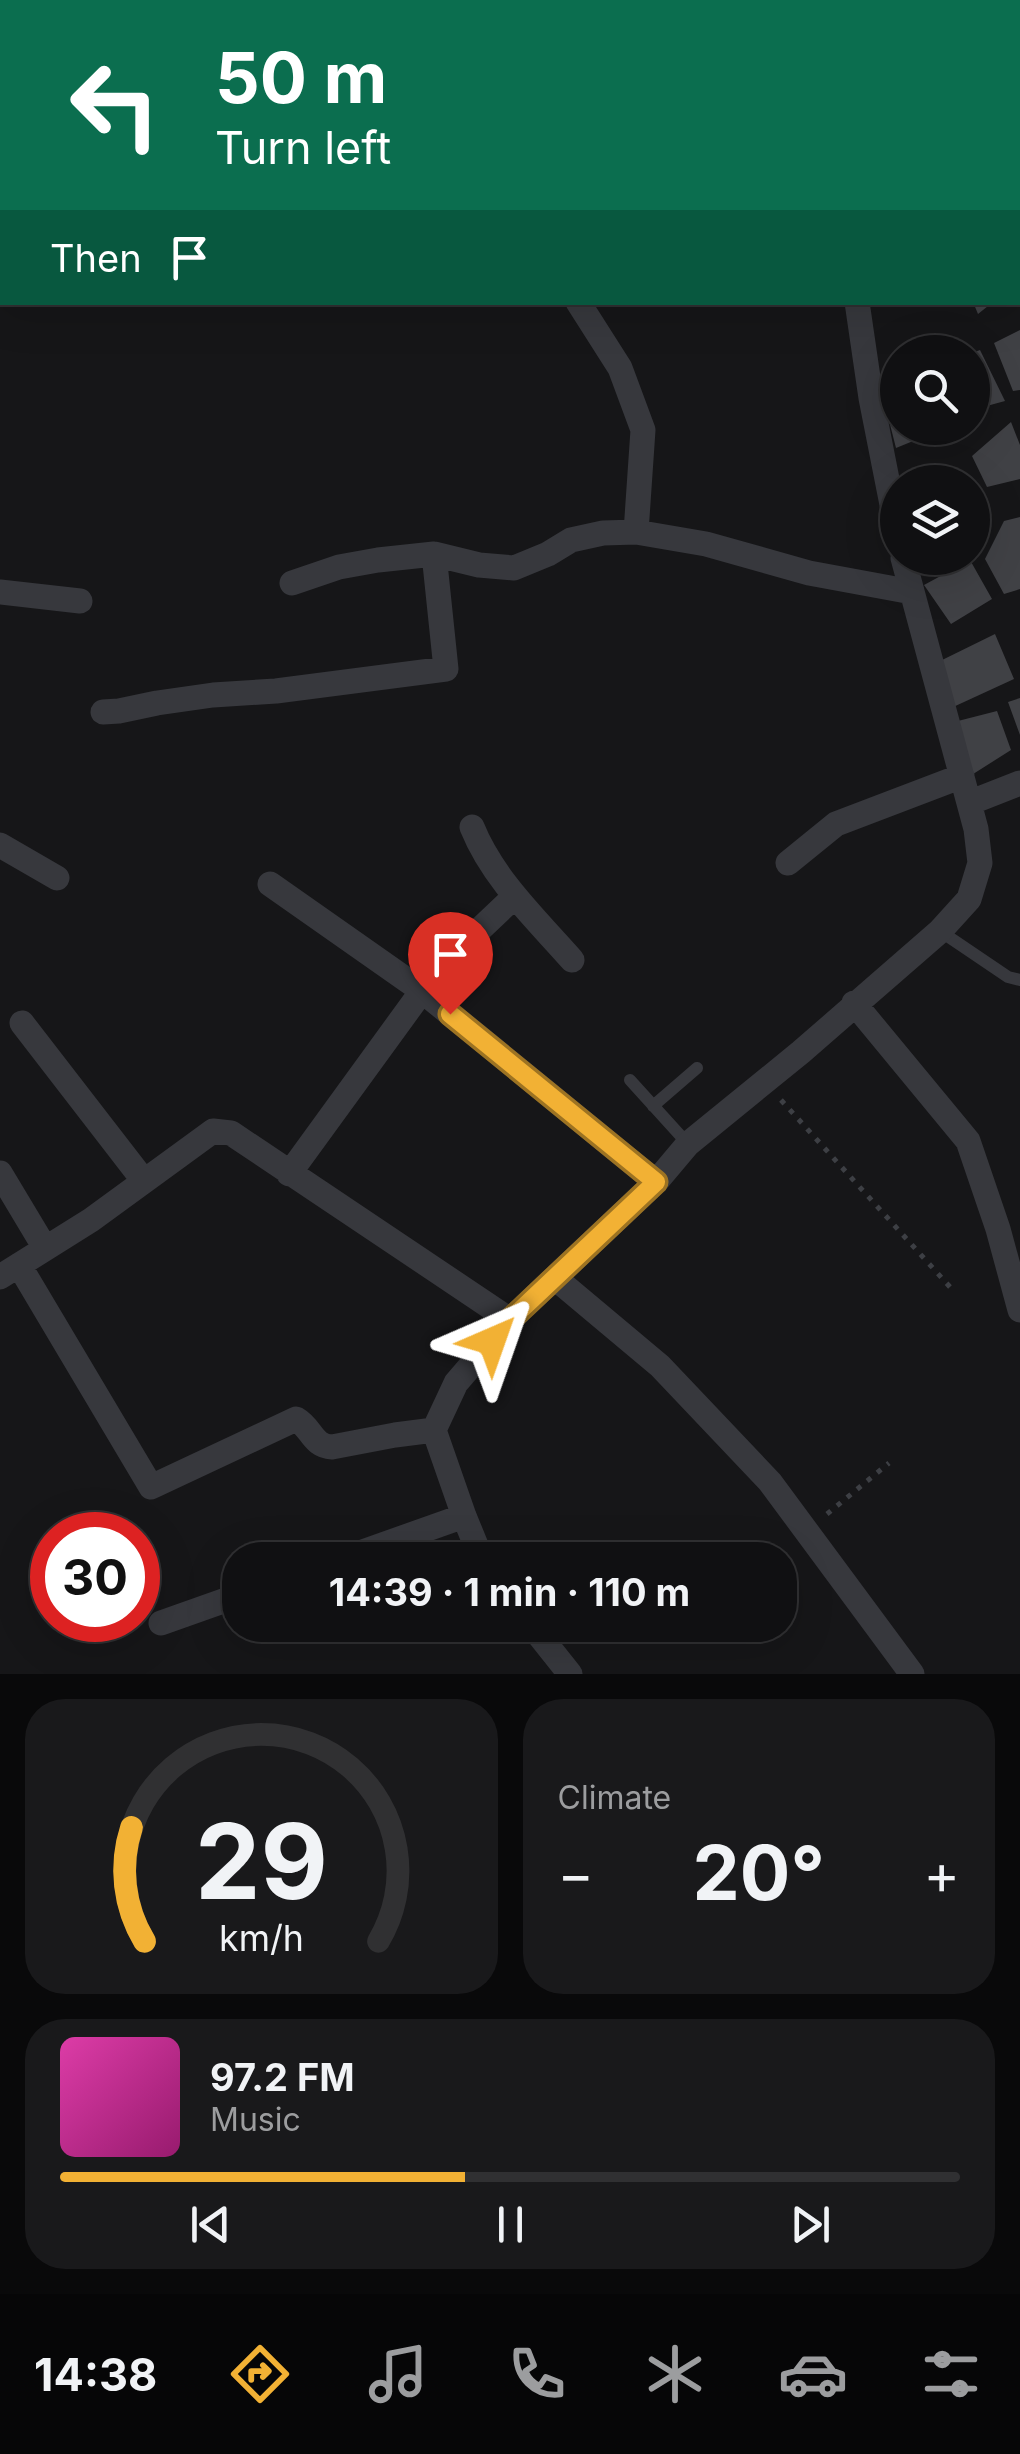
<!DOCTYPE html>
<meta charset="utf-8">
<style>
body{margin:0;font-family:Inter,sans-serif;background:#19191b;color:#f1f3f6;height:100vh;display:flex;flex-direction:column;font-size:38px;white-space:nowrap}
*{box-sizing:border-box;margin:0}
p{font-size:32px;color:#9c9d9f}
.icon{flex:none;width:55px;height:55px;fill:none;stroke:currentColor;stroke-width:2;stroke-linecap:round;stroke-linejoin:round}
.map{position:relative;height:1674px;overflow:hidden}
.drawer{display:flex;flex-direction:column;gap:25px;padding:25px;background:#09090a;flex:1}
.drawer>*{flex:none}
.hud{position:absolute;left:0px;top:0px;width:1020px;height:305px;box-shadow:0 10px 40px #0002,0 0 0 2px #303032;background:#0b6e4f;color:#fff;overflow:hidden}
.buttons{position:absolute;left:880px;top:335px;display:grid;gap:20px}
.buttons a{display:grid;place-items:center;width:110px;height:110px;border-radius:50%;background:#101012;box-shadow:0 10px 40px #0002,0 0 0 2px #303032;font-size:50px}
.speed{position:absolute;left:30px;top:1512px;display:flex;gap:20px;font-size:50px;font-weight:700;text-align:center}
.speed>*{display:grid;place-content:center;width:130px;height:130px;border-radius:50%;background:#101012;box-shadow:0 10px 40px #0002,0 0 0 2px #303032;line-height:1}
.speed .limit{border:15px solid #d22;background:#fff;color:#111}
.pin{position:absolute;display:grid;place-items:center;width:85px;height:85px;color:#fff;margin:-102px -42px;border-radius:50% 50% 50% 0;rotate:-45deg;box-shadow:0 0 10px #0007}
.pin .icon{rotate:45deg}
.me{position:absolute;width:110px;margin:-55px;rotate:43deg;stroke-linejoin:round;filter:drop-shadow(0 0 8px #0008)}
.turn{display:flex;align-items:center;gap:35px;height:210px;padding:0 50px;font-size:45px}
.turn .icon{width:130px;height:130px;stroke-width:2.5}
.turn b{display:block;font-size:70px;line-height:85px}
.then{display:flex;align-items:center;height:95px;padding:0 50px;background:#0003;gap:20px;font-size:38px}
.big{font-size:75px;font-weight:700;line-height:1.1}
.drawer .widget{flex:1;display:flex;flex-direction:column;justify-content:center;gap:15px;min-width:0;padding:0 35px;border-radius:40px;background:#19191b}
.drawer .dial{align-items:center;gap:0}
.dial svg{height:260px;overflow:visible;fill:none;stroke:#303032;stroke-width:7;stroke-linecap:round;text-anchor:middle}
.dial text{fill:#f1f3f6;stroke:none}
.song{display:flex;align-items:center;gap:30px}
.cover{width:120px;height:120px;border-radius:15px;background:linear-gradient(135deg,hsl(320 70% 55%),hsl(320 70% 35%))}
.played{height:10px;border-radius:5px;background:linear-gradient(90deg,#f2b134 45%,#303032 45%)}
.keys{display:flex;justify-content:space-around;direction:ltr}
.heat{display:flex;justify-content:space-between;align-items:center;font-size:55px;direction:ltr}
.drawer .tiles{flex:1;display:grid;gap:25px;grid-template-columns:1fr 1fr}
.widget:last-child{grid-column:span 2}
.trip{position:absolute;left:222px;top:1542px;width:575px;height:100px;border-radius:40px;background:#101012;box-shadow:0 10px 40px #0002,0 0 0 2px #303032;font-weight:700;line-height:100px;text-align:center}
.menu{display:flex;height:160px;justify-content:space-around;align-items:center;background:#060607;color:#9c9d9f}
.menu .icon{width:70px;height:70px}
.menu .selected{color:#f2b134}
.menu b{font-size:45px;color:#f1f3f6}
.map>svg:first-child{display:block}
.building{fill:#404145}
.lines{fill:none;stroke-linecap:round;stroke-linejoin:round}
.path{stroke:#3d3f44;stroke-width:5;stroke-dasharray:5 8;stroke-linecap:butt}
.lane{stroke:#37383d;stroke-width:12}
.street{stroke:#37383d;stroke-width:25}
.secondary{stroke:#45474d;stroke-width:35}
.route-casing{stroke:#9d7322;stroke-width:25}
.route{stroke:#f2b134;stroke-width:18}
</style>
<div class="map">
<svg width="1020" height="1674" viewBox="0 0 1020 1674">
<rect width="100%" height="100%" fill="#161618"/>
<path class="building" d="M973,302H993L978,314Z
M1020,330V390L1013,391L994,343Z
M980,350L1005,401L972,410V353Z
M898,380V428H945L896,448L880,385Z
M1011,422L1020,445V479L987,487L972,456Z
M1020,517V589L1004,594L985,559L1004,521Z
M908,558H947L913,573Z
M970,560L992,599L951,624L924,585Z
M995,634L1014,679L951,708L936,663Z
M1020,698V735L1008,702Z
M997,711L1011,750L970,776L954,722Z"/>
<g class="lines">
<path class="path" d="M781,1100L950,1287
M827,1514L889,1463"/>
<path class="lane" d="M940,931L1008,977L1020,980
M630,1080L688,1144
M653,1106L697,1068"/>
<path class="street" d="M695,0L696,2
M0,247L2,248
M578,302L620,368L643,430L636,532
M857,302L871,398L898,535
M292,583L339,567L378,560L434,554L479,565L514,568L548,554L571,540L603,533L636,532L706,544L809,573L912,592
M0,592L80,601
M103,712L119,711L157,703L213,695L276,691L446,669L434,554
M969,803L1020,783
M472,827C493,879 536,919 572,960
M0,845L57,878
M788,863L836,824L962,776
M270,884L421,990L656,1182
M854,1003L968,1141L998,1229L1020,1310
M22,1023L144,1181
M0,1173L45,1248
M289,1174L438,969L515,896
M19,1265L151,1487L296,1419C312,1428 312,1446 332,1447L395,1435L434,1430
M0,1277L91,1220L213,1131L231,1133L510,1320
M555,1278L660,1366L770,1482L912,1674
M340,1560L464,1516
M482,1560L464,1516L434,1430L456,1383L510,1320L656,1182L688,1144L801,1052L940,931L969,899L980,863L976,829L903,558
M161,1623L240,1595
M531,1625L570,1674"/>
<path class="secondary" d="M233,0L242,2
M651,2L655,0"/>
</g>
<g class="lines">
<g class="route-casing">
<path id="route" d="M450,1014L656,1182L510,1320L492,1341"/>
</g>
<use href="#route" class="route"/>
</g>
</svg>
<div class="buttons">
<a><svg class="icon" aria-label="search" viewBox="0 0 24 24"><circle cx="10" cy="10" r="6"/><path d="M15 15l6 6"/></svg></a>
<a><svg class="icon" aria-label="layers" viewBox="0 0 24 24"><path d="M12 4l9 5-9 5-9-5zM3 14l9 5 9-5"/></svg></a>
</div>
<div class="speed"><div class="limit">30</div></div>
<div class="pin" style="left:450px;top:1014px;background:#d93025"><svg class="icon" aria-label="arrive" viewBox="0 0 24 24"><path d="M6 21V4h12l-3 4 3 4H6"/></svg></div>
<svg class="me" style="left:492px;top:1341px" viewBox="-20 -20 40 40"><path d="M0-17L14 15 0 8-14 15z" fill="#f2b134" stroke="#fff" stroke-width="4"/></svg>
<div class="trip">14:39 · 1 min · 110 m</div>
<div class="hud">
<div class="turn"><svg class="icon" aria-label="left" viewBox="0 0 24 24"><path d="M17 20v-9H6M10 6l-5 5 5 5"/></svg><div><b>50 m</b>Turn left</div></div>
<div class="then">Then<svg class="icon" aria-label="arrive" viewBox="0 0 24 24"><path d="M6 21V4h12l-3 4 3 4H6"/></svg></div>
</div>
</div>
<section class="drawer">
<div class="tiles">
<div class="widget dial"><svg viewBox="0 0 100 80">
<path d="M14 69A42 42 0 1 1 86 69"/>
<path d="M14 69A42 42 0 0 1 10 34" stroke="#f2b134"/>
<text x="50" y="56" font-size="32" font-weight="700">29</text>
<text x="50" y="72" font-size="11">km/h</text>
</svg></div>
<div class="widget"><p>Climate</p>
<div class="heat"><a>−</a><b class="big">20°</b><a>+</a></div>
</div>
<div class="widget">
<div class="song"><i class="cover"></i><div><b>97.2 FM</b><p>Music</p></div></div>
<div class="played"></div>
<div class="keys"><svg class="icon" aria-label="previous" viewBox="0 0 24 24"><path d="M18 5L8 12l10 7zM5 5v14"/></svg><svg class="icon" aria-label="pause" viewBox="0 0 24 24"><path d="M8 5v14M16 5v14"/></svg><svg class="icon" aria-label="next" viewBox="0 0 24 24"><path d="M6 5l10 7-10 7zM19 5v14"/></svg></div>
</div>
</div>
</section>
<nav class="menu">
<b>14:38</b>
<svg class="icon selected" aria-label="directions" viewBox="0 0 24 24"><path d="M12 3l9 9-9 9-9-9zM9 14v-3h6M13 9l2 2-2 2"/></svg>
<svg class="icon" aria-label="music" viewBox="0 0 24 24"><path d="M9 18V5l10-2v13"/><circle cx="6" cy="18" r="3"/><circle cx="16" cy="16" r="3"/></svg>
<svg class="icon" aria-label="phone" viewBox="0 0 24 24"><path d="M5 4h4l2 5-3 2q2 4 5 5l2-3 5 2v4C11 20 4 13 5 4z"/></svg>
<svg class="icon" aria-label="climate" viewBox="0 0 24 24"><path d="M12 3v18M4 7l16 10M4 17L20 7"/></svg>
<svg class="icon" aria-label="car" viewBox="0 0 24 24"><path d="M5 17H2v-5l4-1 3-4h7l3 4 3 1v5h-3M9 17h6M6 11h13"/><circle cx="7" cy="17" r="2"/><circle cx="17" cy="17" r="2"/></svg>
<svg class="icon" aria-label="filters" viewBox="0 0 24 24"><path d="M4 7h16M4 17h16"/><circle cx="9" cy="7" r="2"/><circle cx="15" cy="17" r="2"/></svg>
</nav>
